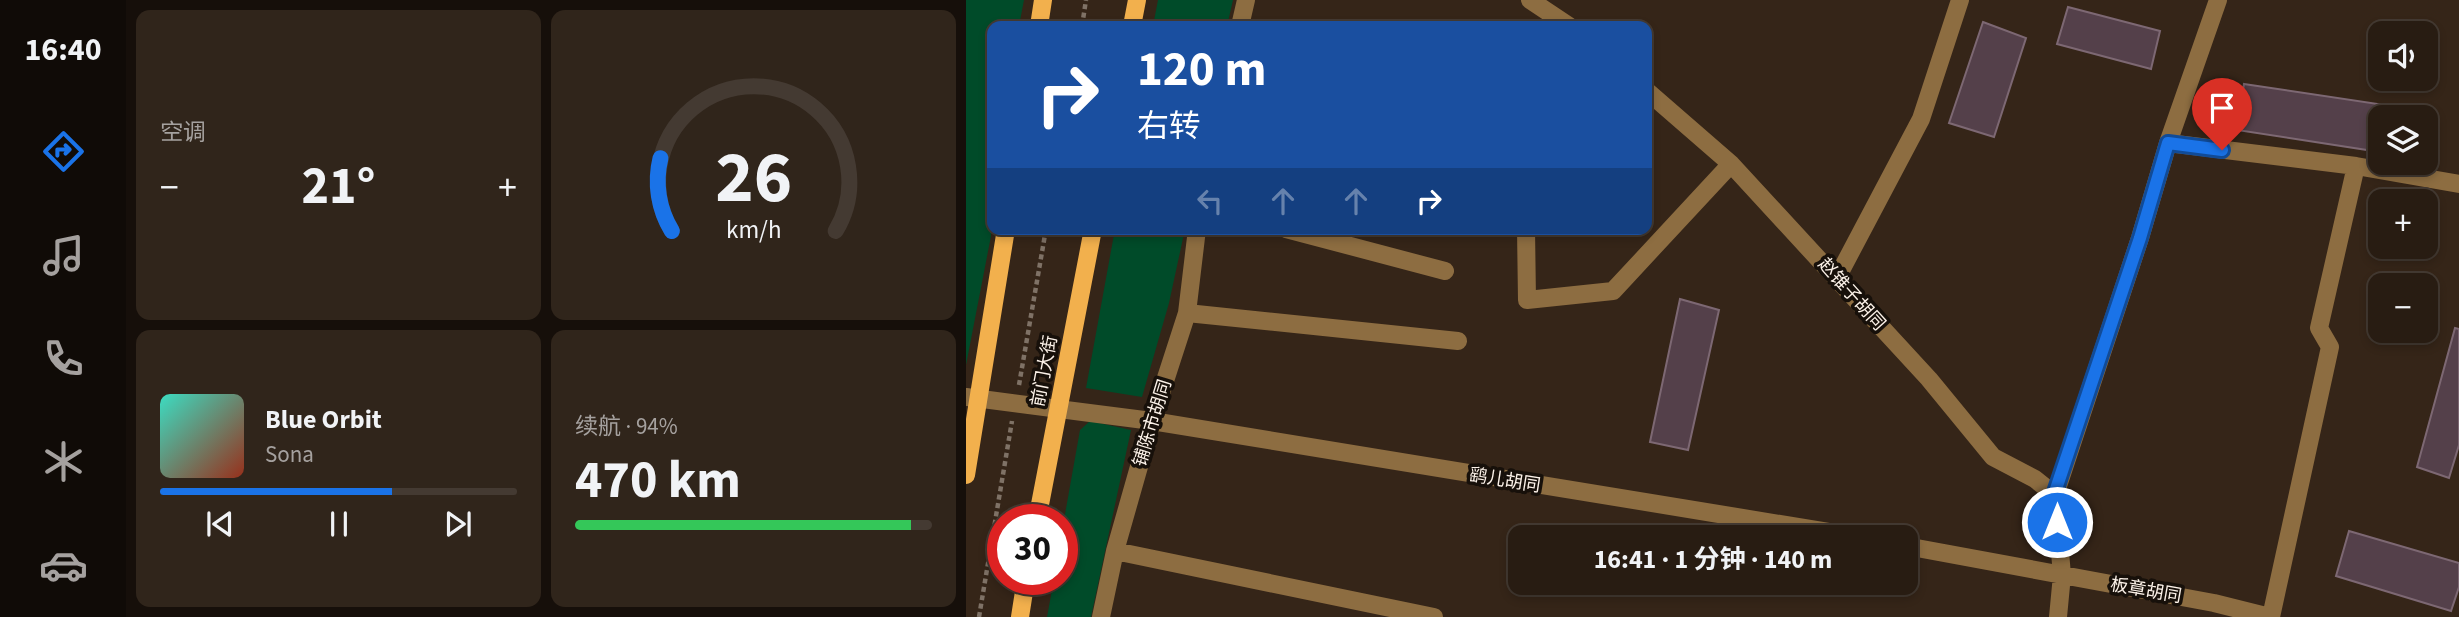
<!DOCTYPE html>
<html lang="zh">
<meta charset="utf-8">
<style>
body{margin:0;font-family:"Source Sans 3","Noto Sans SC",sans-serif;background:#30251b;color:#f1f3f6;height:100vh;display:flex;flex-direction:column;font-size:26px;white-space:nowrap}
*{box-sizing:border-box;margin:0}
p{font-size:23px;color:#a5a19f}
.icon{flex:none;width:38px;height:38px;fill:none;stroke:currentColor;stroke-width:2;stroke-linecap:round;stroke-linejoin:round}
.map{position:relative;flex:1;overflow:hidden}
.panel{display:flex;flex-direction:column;gap:10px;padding:10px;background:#160f0a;width:840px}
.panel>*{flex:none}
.banner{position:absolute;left:21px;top:21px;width:665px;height:214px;border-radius:14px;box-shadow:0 4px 10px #0003,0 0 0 2px #443a32;background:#1a4fa0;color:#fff;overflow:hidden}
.controls{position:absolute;left:1402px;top:21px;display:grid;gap:14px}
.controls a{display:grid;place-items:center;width:70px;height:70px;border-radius:14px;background:#281c12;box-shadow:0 4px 10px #0003,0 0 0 2px #443a32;font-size:35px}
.speed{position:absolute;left:21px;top:504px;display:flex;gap:14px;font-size:35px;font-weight:700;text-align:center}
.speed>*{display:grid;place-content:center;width:91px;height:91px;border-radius:50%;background:#281c12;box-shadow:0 4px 10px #0003,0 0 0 2px #443a32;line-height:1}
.speed .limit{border:10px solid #d22;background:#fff;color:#111}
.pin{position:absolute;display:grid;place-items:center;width:60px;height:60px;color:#fff;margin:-72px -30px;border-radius:50% 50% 50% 0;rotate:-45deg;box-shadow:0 0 7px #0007}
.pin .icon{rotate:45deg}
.me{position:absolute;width:77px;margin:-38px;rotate:0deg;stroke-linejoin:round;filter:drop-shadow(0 0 5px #0008)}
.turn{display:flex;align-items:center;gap:24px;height:147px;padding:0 35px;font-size:32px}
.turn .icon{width:91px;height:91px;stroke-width:2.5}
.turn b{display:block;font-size:49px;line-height:60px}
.lanes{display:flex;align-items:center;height:66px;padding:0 35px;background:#0003;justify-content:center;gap:35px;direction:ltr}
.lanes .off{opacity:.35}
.big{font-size:52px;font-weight:700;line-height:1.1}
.panel .tile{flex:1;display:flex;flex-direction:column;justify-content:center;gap:10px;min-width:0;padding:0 24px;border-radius:14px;background:#30251b}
.panel .dial{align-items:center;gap:0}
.dial svg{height:182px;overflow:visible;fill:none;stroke:#443a32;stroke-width:7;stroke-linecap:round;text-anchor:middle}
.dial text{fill:#f1f3f6;stroke:none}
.song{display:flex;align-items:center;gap:21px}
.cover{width:84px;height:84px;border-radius:10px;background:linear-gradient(135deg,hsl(170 70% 55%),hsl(10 70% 35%))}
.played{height:7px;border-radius:4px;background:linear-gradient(90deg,#1a73e8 65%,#443a32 65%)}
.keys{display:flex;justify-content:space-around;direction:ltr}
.heat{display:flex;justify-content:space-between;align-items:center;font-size:38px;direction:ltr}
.charge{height:10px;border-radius:5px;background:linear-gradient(90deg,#34c759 94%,#443a32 0)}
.panel .tiles{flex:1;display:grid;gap:10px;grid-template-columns:repeat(2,1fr)}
.trip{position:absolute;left:542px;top:525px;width:410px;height:70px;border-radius:14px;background:#281c12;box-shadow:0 4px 10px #0003,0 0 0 2px #443a32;font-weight:700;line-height:70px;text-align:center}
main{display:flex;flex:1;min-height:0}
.menu{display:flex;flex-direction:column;width:126px;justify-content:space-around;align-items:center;background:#100b07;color:#a5a19f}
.menu .icon{width:49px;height:49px}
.menu .active{color:#1a73e8}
.menu b{font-size:32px;color:#f1f3f6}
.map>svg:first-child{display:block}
.green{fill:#004b29}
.building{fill:#54404a;stroke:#7d6873;stroke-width:2}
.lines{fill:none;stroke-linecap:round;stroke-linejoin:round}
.path{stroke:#7f7266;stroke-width:4.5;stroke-dasharray:5 3.5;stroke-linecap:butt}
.minor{stroke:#8d6d41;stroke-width:18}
.major{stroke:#f2b04d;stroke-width:18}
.route-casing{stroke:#114b97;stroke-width:18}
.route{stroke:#1a73e8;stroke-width:12}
.labels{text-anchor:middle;stroke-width:7;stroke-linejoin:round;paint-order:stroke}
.street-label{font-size:18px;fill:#fcf2e9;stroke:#17100a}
</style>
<main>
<nav class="menu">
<b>16:40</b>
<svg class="icon active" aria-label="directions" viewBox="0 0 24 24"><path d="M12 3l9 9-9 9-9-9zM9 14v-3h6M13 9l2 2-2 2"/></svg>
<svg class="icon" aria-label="music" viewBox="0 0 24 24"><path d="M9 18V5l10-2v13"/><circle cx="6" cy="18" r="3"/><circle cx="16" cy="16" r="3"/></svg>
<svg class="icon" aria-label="phone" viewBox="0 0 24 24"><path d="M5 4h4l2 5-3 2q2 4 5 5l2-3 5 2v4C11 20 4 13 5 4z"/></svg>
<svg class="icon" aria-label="climate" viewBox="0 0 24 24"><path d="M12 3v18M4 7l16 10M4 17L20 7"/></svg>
<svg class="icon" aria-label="car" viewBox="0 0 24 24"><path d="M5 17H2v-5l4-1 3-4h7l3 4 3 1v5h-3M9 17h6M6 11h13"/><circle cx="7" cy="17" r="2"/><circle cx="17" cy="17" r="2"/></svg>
</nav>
<section class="panel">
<div class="tiles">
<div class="tile"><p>空调</p>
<div class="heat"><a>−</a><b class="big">21°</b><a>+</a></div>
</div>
<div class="tile dial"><svg viewBox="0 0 100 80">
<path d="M14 69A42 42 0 1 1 86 69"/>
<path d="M14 69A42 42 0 0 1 9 37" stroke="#1a73e8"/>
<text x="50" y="56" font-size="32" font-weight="700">26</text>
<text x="50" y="72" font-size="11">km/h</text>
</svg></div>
<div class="tile">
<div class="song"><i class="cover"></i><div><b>Blue Orbit</b><p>Sona</p></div></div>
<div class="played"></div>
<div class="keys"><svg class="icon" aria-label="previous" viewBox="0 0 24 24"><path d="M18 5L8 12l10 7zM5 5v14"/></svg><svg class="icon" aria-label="pause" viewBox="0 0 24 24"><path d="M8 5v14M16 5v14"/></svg><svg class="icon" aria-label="next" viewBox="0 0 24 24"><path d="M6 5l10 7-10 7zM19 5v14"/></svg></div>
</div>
<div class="tile"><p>续航 · 94%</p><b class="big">470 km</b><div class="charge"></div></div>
</div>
</section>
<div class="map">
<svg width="1493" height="617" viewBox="0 0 1493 617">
<rect width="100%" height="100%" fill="#352518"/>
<path class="green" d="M0,0H58L53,26H26L25,236L0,365Z
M192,0H267L261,26H187Z
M149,229H219L203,303L176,397L120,388Z
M124,421L165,430L125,617H81L88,579H96V531L114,430Z"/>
<path class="building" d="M1102,7L1194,31L1185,69L1091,44Z
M1017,22L1060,38L1028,137L983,123Z
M1278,84L1432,107L1431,117H1414V152L1271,130Z
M714,299L753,310L722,450L684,442Z
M1489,328L1493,329V445L1483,478L1451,467Z
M1383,531L1493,563V587L1485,611L1370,576Z"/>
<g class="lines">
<path class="path" d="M116,26L120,0
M53,385L80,229
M13,617L46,421"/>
<path class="minor" d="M564,0L603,26
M274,26L280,0
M681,91L765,164L963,379L1027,457L1069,479L1089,495
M1202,143L1390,166L1493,184
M320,229L479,271
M560,229L561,300L647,291L765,164
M871,278L955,119L994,0
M221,313L492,341
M0,397L186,421L893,537
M940,546L1248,603L1304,617
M149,551L468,617
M135,617L149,551L186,421L221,313L231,229
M1092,617L1096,575L1089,495L1174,238L1202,143L1252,0
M1305,617L1364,347L1353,328L1390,166"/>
<path class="major" d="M73,26L77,0
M166,26L171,0
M0,475L40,229
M71,520L127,229
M54,617L60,579"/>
</g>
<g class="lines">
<g class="route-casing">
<path id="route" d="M1091,522L1088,495L1174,238L1202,143L1256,150"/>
</g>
<use href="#route" class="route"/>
</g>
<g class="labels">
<g class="street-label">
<text transform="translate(886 294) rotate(48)" y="6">赵锥子胡同</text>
<text transform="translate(78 371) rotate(-79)" y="6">前门大街</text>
<text transform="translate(186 423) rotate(-73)" y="6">铺陈市胡同</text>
<text transform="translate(539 480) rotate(9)" y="6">鹞儿胡同</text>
<text transform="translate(1180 590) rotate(10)" y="6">板章胡同</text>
</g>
</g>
</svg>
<div class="controls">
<a><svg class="icon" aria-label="sound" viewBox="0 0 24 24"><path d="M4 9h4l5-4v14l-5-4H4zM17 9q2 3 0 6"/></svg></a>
<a><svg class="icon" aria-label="layers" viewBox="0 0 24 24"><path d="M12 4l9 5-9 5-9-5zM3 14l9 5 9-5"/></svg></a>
<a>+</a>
<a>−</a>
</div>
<div class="speed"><div class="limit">30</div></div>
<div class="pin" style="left:1256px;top:150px;background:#d93025"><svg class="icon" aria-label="arrive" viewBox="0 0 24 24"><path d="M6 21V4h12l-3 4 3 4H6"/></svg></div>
<svg class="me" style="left:1091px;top:522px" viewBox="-20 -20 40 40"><circle r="17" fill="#1a73e8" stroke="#fff" stroke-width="3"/><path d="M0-11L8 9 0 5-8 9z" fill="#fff"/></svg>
<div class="trip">16:41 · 1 分钟 · 140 m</div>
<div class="banner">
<div class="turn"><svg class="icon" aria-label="right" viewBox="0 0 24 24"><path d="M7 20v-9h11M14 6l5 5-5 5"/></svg><div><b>120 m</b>右转</div></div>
<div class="lanes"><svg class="icon off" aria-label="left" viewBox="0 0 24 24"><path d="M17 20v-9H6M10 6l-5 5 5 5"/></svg><svg class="icon off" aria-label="ahead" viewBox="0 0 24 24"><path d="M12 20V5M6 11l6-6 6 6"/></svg><svg class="icon off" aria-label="ahead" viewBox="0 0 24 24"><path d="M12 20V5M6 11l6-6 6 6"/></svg><svg class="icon" aria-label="right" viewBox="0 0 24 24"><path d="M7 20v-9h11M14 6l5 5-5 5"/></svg></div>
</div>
</div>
</main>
